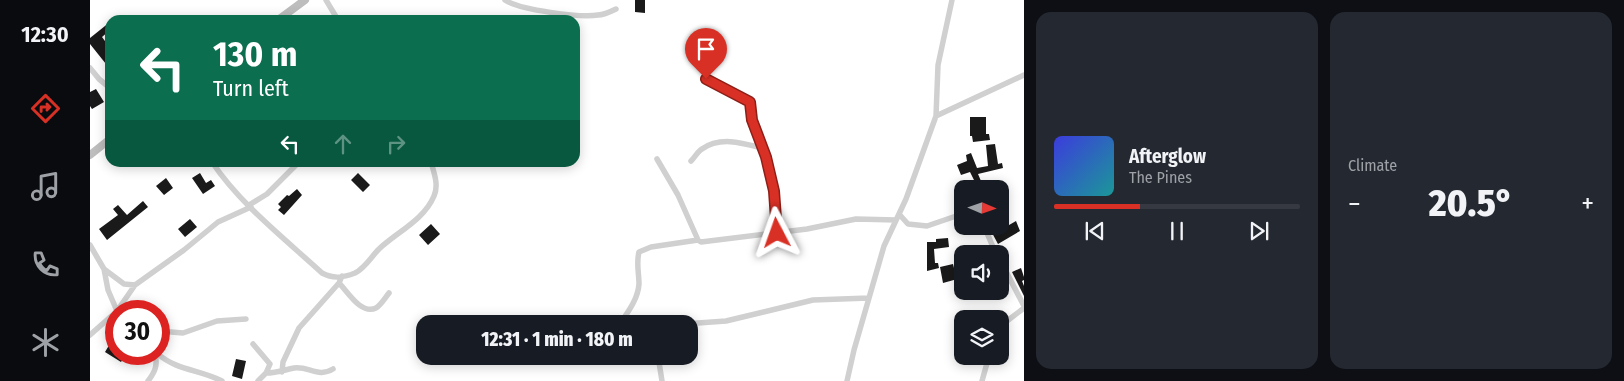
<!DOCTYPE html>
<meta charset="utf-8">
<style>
body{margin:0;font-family:"Fira Sans Condensed",sans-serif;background:#242831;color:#f1f3f6;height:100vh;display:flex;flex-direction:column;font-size:19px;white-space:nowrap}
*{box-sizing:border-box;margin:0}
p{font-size:16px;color:#9ea1a6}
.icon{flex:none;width:28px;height:28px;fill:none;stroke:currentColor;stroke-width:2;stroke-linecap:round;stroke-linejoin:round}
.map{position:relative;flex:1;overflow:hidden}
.side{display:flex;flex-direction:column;gap:12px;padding:12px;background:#0d0f14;width:600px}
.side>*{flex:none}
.hud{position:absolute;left:15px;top:15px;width:475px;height:152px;border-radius:15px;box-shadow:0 2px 12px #0003;background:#0b6e4f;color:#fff;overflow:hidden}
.needle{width:32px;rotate:92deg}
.controls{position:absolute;left:864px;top:180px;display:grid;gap:10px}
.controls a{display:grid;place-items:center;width:55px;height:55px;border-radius:10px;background:#171b24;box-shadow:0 2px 12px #0003;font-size:25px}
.speed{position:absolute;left:15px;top:300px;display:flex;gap:10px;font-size:25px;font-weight:700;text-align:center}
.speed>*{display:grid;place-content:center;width:65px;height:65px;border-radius:50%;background:#171b24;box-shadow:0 2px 12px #0003;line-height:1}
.speed .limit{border:8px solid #d22;background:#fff;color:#111}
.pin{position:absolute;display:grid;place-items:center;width:42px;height:42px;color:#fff;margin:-51px -21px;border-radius:50% 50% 50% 0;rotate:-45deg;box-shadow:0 0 5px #0007}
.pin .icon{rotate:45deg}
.me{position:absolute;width:55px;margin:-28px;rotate:356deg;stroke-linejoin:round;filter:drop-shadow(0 0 4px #0008)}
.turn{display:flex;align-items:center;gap:18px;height:105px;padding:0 25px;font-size:22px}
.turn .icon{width:65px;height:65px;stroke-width:2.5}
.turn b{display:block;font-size:35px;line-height:42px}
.lanes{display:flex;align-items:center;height:48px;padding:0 25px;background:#0003;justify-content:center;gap:25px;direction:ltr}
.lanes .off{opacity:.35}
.big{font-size:38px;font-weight:800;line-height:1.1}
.side .card{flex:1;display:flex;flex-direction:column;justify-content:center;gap:8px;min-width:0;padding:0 18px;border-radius:15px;background:#242831}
.song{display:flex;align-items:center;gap:15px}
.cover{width:60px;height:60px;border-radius:8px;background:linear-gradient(135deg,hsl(240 70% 55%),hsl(180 70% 35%))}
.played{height:5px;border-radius:2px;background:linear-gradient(90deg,#d93025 35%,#363941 35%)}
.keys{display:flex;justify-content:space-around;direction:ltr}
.heat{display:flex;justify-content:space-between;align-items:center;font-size:28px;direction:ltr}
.side .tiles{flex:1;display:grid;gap:12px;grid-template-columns:repeat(2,1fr)}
.trip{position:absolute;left:326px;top:315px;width:282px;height:50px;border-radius:15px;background:#171b24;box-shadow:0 2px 12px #0003;font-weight:800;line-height:50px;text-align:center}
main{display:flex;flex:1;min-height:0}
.dock{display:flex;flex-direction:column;width:90px;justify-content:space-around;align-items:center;background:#090b0e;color:#9ea1a6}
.dock .icon{width:35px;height:35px}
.dock .current{color:#d93025}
.dock b{font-size:22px;color:#f1f3f6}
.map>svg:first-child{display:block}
.building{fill:#1a1a1a}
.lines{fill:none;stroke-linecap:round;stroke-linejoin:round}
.street{stroke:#d0d0d0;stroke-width:5.5}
.secondary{stroke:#bdbdbd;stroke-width:8}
.route-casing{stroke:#8d1f18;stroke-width:12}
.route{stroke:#d93025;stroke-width:9}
</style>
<main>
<nav class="dock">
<b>12:30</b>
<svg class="icon current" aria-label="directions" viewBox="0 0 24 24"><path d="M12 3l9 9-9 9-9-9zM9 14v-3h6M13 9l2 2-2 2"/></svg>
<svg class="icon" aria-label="music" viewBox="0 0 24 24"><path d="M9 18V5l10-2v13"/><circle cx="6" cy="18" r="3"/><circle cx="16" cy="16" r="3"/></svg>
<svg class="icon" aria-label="phone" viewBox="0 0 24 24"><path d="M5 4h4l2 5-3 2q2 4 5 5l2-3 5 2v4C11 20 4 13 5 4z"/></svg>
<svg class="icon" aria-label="climate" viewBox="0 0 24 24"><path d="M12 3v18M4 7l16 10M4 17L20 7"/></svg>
</nav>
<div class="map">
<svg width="934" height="381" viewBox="0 0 934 381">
<rect width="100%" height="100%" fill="#fff"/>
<path class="building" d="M545,0H555V13L545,12Z
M20,22V30L12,37L20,48V69L0,44V38Z
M6,89L14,102L2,109L0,106V92Z
M880,117H896V134H899L900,140L883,142L882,136H880Z
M905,144L908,164L912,163L913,168L888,174L891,181L886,184L880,172L871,175L867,165L877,161L876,155L881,153L887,168L898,166L896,145Z
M110,173L116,183L121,180L125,186L113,194L102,178Z
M268,173L280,185L273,192L261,180Z
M76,178L83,188L74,195L66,186Z
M207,189L212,195L194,215L188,210L191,207L188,204L197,195L199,196Z
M53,201L58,207L17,240L9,229L28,215L23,209L28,205L37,215Z
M100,219L107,227L95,237L88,229Z
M926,221L930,231L908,244L900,229L904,227L907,232Z
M341,224L350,234L338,245L329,235Z
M858,238L859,247L844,249L845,263H848L849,268L837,271V242H846V239Z
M863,264L865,272L870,271L871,278L853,283L850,267Z
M931,268L934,277V280L932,281L934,286V296L922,272Z
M21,342L26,346V354H36L31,362L15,352Z
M146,359L156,361L152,379L142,376Z"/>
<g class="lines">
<path class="street" d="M236,0L248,20
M415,0C429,10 491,18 508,15C514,15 520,12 526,9
M0,68L9,79L20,88
M616,79L660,102L662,120L676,157L684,191L687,233
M846,116L934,75
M567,159L588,195L608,240L611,242L717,229L766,219L806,220
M601,161C605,157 608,151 612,149C630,136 653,143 672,148
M122,162C150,204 195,239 232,273C243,279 253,278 265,273C275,268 281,257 289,249C307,232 334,220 344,196C349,185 344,173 341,162
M159,205L177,194L209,162
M809,214L818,224L837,226L872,214
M894,226L906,254
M0,245L14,269L18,290L27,311
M910,260L934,306
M14,269L34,284L45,285
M249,283C258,292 271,315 286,308C291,305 295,298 299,293
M27,311L45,285L94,250L128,222L161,207
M530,324C538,312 548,299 549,284C549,273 546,263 549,252L561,247L608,240
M594,324L636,321L723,300L779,298
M69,331L93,333L127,321L156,319
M910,332L917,321L934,308
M0,335L26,312
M163,344L180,364L176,373L168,381
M68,354C86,370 110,370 132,381
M568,356L572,381
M192,372L193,362L209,328L249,283L252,276
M176,373C187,373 194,370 204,368C219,366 228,378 243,369
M58,381C65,372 68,365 65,354
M757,381L764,350L794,246L816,199L846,116L848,65L862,0
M892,381L899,356"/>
<path class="secondary" d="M188,20L215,0
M0,155L20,139"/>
</g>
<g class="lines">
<g class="route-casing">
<path id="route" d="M616,79L660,102L662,120L676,157L684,191L687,233"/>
</g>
<use href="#route" class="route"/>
</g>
</svg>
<div class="controls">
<a><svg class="needle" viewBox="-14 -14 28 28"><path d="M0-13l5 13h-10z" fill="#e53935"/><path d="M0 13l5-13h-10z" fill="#9ea1a6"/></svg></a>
<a><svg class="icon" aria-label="sound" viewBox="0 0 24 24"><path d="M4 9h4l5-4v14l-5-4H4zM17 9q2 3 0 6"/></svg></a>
<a><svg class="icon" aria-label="layers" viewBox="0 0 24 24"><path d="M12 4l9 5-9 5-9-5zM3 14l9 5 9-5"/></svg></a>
</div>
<div class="speed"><div class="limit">30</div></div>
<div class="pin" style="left:616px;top:79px;background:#d93025"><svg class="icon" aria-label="arrive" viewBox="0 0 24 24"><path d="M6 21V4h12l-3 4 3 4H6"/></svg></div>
<svg class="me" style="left:687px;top:233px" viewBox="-20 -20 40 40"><path d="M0-17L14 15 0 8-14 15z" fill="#d93025" stroke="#fff" stroke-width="4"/></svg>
<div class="trip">12:31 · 1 min · 180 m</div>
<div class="hud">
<div class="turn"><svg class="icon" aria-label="left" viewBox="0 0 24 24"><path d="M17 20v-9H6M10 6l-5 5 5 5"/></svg><div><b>130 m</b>Turn left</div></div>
<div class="lanes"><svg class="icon" aria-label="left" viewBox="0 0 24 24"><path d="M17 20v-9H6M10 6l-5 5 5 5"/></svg><svg class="icon off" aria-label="ahead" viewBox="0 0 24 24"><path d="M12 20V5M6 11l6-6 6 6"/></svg><svg class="icon off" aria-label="right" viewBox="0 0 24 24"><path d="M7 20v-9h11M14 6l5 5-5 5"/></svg></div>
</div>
</div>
<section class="side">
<div class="tiles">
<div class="card">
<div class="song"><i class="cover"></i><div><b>Afterglow</b><p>The Pines</p></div></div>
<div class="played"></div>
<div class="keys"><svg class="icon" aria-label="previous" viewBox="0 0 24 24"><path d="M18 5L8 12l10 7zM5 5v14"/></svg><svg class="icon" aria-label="pause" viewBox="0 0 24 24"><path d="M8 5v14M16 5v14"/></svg><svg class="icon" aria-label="next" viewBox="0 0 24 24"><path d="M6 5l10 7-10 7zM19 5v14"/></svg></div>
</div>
<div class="card"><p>Climate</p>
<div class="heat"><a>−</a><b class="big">20.5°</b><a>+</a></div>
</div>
</div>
</section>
</main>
